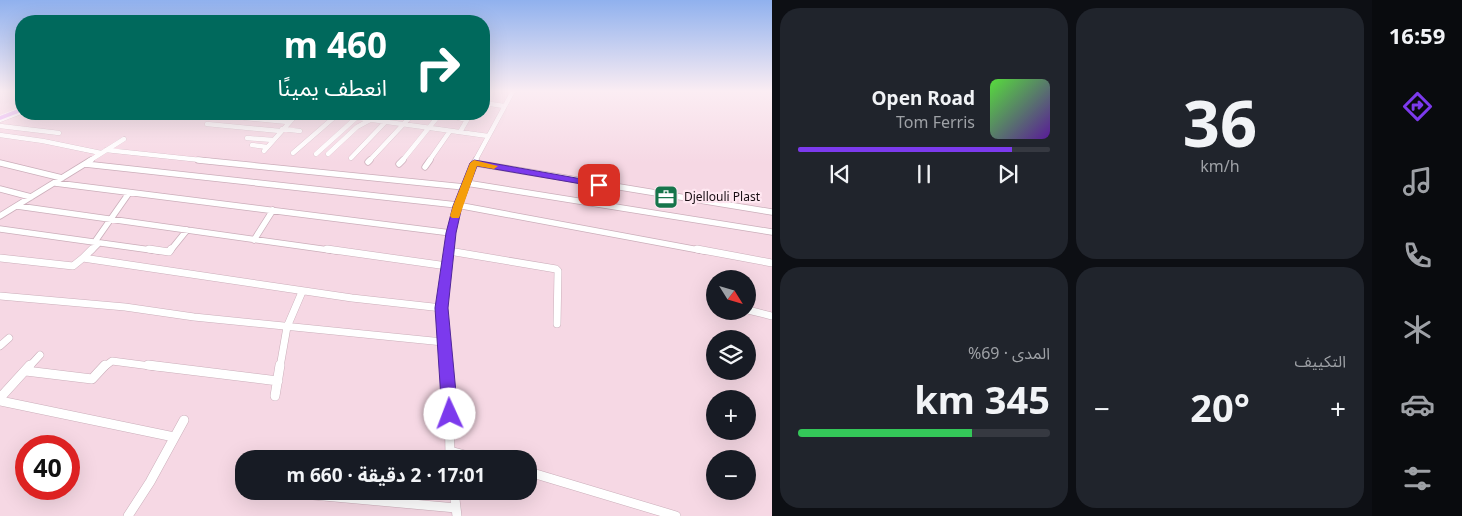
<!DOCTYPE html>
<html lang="ar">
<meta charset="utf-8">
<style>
body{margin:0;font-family:"Noto Sans","Noto Sans Arabic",sans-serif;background:#20242c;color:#f1f3f6;direction:rtl;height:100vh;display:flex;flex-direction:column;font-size:19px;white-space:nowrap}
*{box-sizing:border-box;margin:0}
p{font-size:16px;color:#9ea1a6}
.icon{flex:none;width:28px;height:28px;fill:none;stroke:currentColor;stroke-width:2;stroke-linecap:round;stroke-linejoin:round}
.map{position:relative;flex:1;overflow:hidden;direction:ltr}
.side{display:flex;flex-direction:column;gap:8px;padding:8px;background:#0d0f14;width:600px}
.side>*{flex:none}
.hud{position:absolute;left:15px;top:15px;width:475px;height:105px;border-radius:20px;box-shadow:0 5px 20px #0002;direction:rtl;background:#00695c;color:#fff;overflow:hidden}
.needle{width:32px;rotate:127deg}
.fabs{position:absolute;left:706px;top:270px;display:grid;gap:10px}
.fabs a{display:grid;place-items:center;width:50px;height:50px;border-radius:50%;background:#171b24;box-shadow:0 5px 20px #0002;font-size:25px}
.speed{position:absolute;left:15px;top:435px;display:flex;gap:10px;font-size:25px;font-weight:700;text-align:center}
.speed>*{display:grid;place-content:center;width:65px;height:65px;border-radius:50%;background:#171b24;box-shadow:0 5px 20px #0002;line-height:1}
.speed .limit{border:8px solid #d22;background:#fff;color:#111}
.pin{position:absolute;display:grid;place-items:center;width:42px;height:42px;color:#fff;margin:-21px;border-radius:10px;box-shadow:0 2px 8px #0006}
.me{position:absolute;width:55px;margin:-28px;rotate:358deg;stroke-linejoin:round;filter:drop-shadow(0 0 4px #0008)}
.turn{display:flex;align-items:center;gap:18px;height:105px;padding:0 20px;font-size:22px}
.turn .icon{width:65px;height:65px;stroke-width:2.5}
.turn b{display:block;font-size:35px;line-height:42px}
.big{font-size:38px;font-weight:700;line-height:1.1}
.side .widget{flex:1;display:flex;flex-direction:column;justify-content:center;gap:8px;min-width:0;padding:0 18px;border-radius:20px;background:#20242c}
.side .dial{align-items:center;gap:0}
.dial b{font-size:65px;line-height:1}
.song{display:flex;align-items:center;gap:15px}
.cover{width:60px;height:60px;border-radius:8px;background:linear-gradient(135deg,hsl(110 70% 55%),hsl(270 70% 35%))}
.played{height:5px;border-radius:2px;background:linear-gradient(90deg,#7c3aed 85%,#363941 85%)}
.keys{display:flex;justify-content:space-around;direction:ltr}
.heat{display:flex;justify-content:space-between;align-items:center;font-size:28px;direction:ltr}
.charge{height:8px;border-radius:4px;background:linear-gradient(90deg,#34c759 69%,#363941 0)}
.side .tiles{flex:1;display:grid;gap:8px;grid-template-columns:repeat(2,1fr)}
.trip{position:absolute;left:235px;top:450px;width:302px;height:50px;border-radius:20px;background:#171b24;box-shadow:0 5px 20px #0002;font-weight:700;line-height:50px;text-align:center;direction:rtl}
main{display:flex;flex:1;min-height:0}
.tab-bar{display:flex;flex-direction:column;width:90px;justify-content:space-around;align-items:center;background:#090b0e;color:#9ea1a6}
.tab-bar .icon{width:35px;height:35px}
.tab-bar .selected{color:#7c3aed}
.tab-bar b{font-size:22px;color:#f1f3f6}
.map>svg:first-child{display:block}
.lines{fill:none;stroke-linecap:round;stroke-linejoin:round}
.minor-far3-casing{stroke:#cbaeba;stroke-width:5}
.minor-far2-casing{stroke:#cbaeba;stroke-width:7}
.minor-far1-casing{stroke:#cbaeba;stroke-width:8}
.minor-casing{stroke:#cbaeba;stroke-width:10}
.highway-casing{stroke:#fff;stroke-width:1}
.minor-far3{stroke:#fff;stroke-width:4.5}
.minor-far2{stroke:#fff;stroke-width:5.5}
.minor-far1{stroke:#fff;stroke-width:7}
.minor{stroke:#fff;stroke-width:9}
.highway{fill:#e5a9fa;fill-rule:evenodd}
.route{fill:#7c3aed;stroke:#51269a}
.slow{fill:#f59e0b}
.labels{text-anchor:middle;stroke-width:4.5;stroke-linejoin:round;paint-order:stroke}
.poi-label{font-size:12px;fill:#180e13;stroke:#ffe7f1;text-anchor:start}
</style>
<main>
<nav class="tab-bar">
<b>16:59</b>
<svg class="icon selected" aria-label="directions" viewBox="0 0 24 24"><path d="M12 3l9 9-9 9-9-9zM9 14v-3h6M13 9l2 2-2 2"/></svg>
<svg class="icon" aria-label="music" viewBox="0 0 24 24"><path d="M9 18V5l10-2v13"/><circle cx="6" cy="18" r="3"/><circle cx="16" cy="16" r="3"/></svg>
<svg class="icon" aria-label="phone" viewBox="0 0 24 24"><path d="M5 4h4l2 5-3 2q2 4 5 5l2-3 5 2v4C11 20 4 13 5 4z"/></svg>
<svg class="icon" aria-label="climate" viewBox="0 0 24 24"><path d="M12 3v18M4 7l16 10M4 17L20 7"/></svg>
<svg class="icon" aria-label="car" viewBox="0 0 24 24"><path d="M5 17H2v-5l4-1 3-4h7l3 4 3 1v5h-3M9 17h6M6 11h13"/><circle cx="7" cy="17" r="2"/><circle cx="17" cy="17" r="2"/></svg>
<svg class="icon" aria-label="filters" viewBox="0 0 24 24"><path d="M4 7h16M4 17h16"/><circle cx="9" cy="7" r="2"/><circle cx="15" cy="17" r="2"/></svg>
</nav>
<section class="side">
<div class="tiles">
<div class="widget dial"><b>36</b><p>km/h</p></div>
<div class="widget">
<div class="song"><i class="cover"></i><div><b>Open Road</b><p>Tom Ferris</p></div></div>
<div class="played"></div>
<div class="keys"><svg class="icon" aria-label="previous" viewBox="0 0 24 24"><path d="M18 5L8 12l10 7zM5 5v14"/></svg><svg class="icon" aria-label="pause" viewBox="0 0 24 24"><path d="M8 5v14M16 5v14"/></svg><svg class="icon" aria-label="next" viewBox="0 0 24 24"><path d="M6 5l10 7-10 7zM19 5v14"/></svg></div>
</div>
<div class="widget"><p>التكييف</p>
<div class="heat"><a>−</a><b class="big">20°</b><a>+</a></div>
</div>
<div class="widget"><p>المدى · 69%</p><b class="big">345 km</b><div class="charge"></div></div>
</div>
</section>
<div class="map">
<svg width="772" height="516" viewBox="0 0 772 516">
<rect width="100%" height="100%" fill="#f6d8e4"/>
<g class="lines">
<g class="minor-far3-casing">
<path id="minor-far3" d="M484,103L504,106
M330,114L488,136
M455,117L467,120L460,132
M245,118L288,122
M0,120L21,112
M207,124L280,131
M0,126L59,133
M282,129L300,131
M0,135L43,141L101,153
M247,138L273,140
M252,145L267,147
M106,150L210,161
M264,151L297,114
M293,153L338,114
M316,154L356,118
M328,154L357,127L370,120
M351,158L393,114
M89,161L124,139
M369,161L413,114
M402,161L440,114
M429,161L450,131
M475,161L513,91"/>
</g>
<g class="minor-far2-casing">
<path id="minor-far2" d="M198,160L464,187
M368,162L370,160
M0,163L62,178
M474,163L772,212
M85,164L457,205L704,251
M399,164L403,160
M425,167L430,160
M55,183L451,233
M466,183L772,232
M0,189L31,197
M17,206L336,251
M0,216L91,160
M0,229L158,251
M254,240L273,210
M94,243L129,193
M91,251L99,243
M170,251L187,230
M449,251L457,205L476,160"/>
</g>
<g class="minor-far1-casing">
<path id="minor-far1" d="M149,249L169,252L171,249
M327,249L447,266
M697,249L772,263
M449,251L556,269L558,271L557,324
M0,258L73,266L83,258L352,298L442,308
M83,258L92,249
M0,296L125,307L194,317L443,342
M748,310L772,316
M0,346L9,338
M29,367L40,355
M104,367L112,361L158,367
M280,367L287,327L302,292
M447,367L442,308L449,249"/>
</g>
<g class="minor-casing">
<path id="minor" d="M148,365L278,381
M447,365L449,387L450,459
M26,371L92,379L105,365
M275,396L280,365
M0,398L30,365
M0,401L174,437
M450,451L479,459
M529,472L676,516
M269,491L456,508
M454,491L457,516
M128,516L150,482L184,420"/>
</g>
<g class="highway-casing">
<path id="highway" d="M21,108V112L0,120V116Z"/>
</g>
<use href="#minor-far3" class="minor-far3"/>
<use href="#minor-far2" class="minor-far2"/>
<use href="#minor-far1" class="minor-far1"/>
<use href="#minor" class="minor"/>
<use href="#highway" class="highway"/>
</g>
<linearGradient id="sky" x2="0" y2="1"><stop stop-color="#90b1ee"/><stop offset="0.56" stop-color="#fbedf3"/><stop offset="1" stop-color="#fbedf3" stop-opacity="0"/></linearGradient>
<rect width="772" height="163" fill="url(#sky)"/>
<path class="route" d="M474,160L599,182L604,185L599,187L477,166L462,206L456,233L448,308L458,414L455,420L450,422L444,420L442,414L435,308L446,233L453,206L470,163Z"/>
<path class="slow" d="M474,160L498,166L494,169L477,166L459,218H452L450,216L453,206L470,163Z"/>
<defs>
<g id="office-square" transform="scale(1.25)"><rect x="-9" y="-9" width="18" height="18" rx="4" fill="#16754b" stroke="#ffe7f1"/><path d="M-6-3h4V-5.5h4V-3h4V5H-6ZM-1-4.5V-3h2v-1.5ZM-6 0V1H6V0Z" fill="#fff"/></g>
</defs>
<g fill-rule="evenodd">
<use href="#office-square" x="666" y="197"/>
</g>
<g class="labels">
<g class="poi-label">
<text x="684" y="201">Djellouli Plast</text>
</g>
</g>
</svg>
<div class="fabs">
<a><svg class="needle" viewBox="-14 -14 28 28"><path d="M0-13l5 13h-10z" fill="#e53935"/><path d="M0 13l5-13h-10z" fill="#9ea1a6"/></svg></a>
<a><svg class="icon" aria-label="layers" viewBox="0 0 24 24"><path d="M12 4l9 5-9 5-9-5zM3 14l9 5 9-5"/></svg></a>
<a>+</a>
<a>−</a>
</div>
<div class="speed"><div class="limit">40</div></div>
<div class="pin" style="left:599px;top:185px;background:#d93025"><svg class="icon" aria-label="arrive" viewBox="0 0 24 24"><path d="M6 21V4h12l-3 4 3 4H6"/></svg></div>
<svg class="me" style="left:450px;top:414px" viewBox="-20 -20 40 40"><circle r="19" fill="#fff"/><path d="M0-13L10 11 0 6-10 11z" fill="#7c3aed"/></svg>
<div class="trip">17:01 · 2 دقيقة · 660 m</div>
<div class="hud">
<div class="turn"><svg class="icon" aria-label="right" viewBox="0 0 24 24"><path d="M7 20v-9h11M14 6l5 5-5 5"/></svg><div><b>460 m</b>انعطف يمينًا</div></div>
</div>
</div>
</main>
